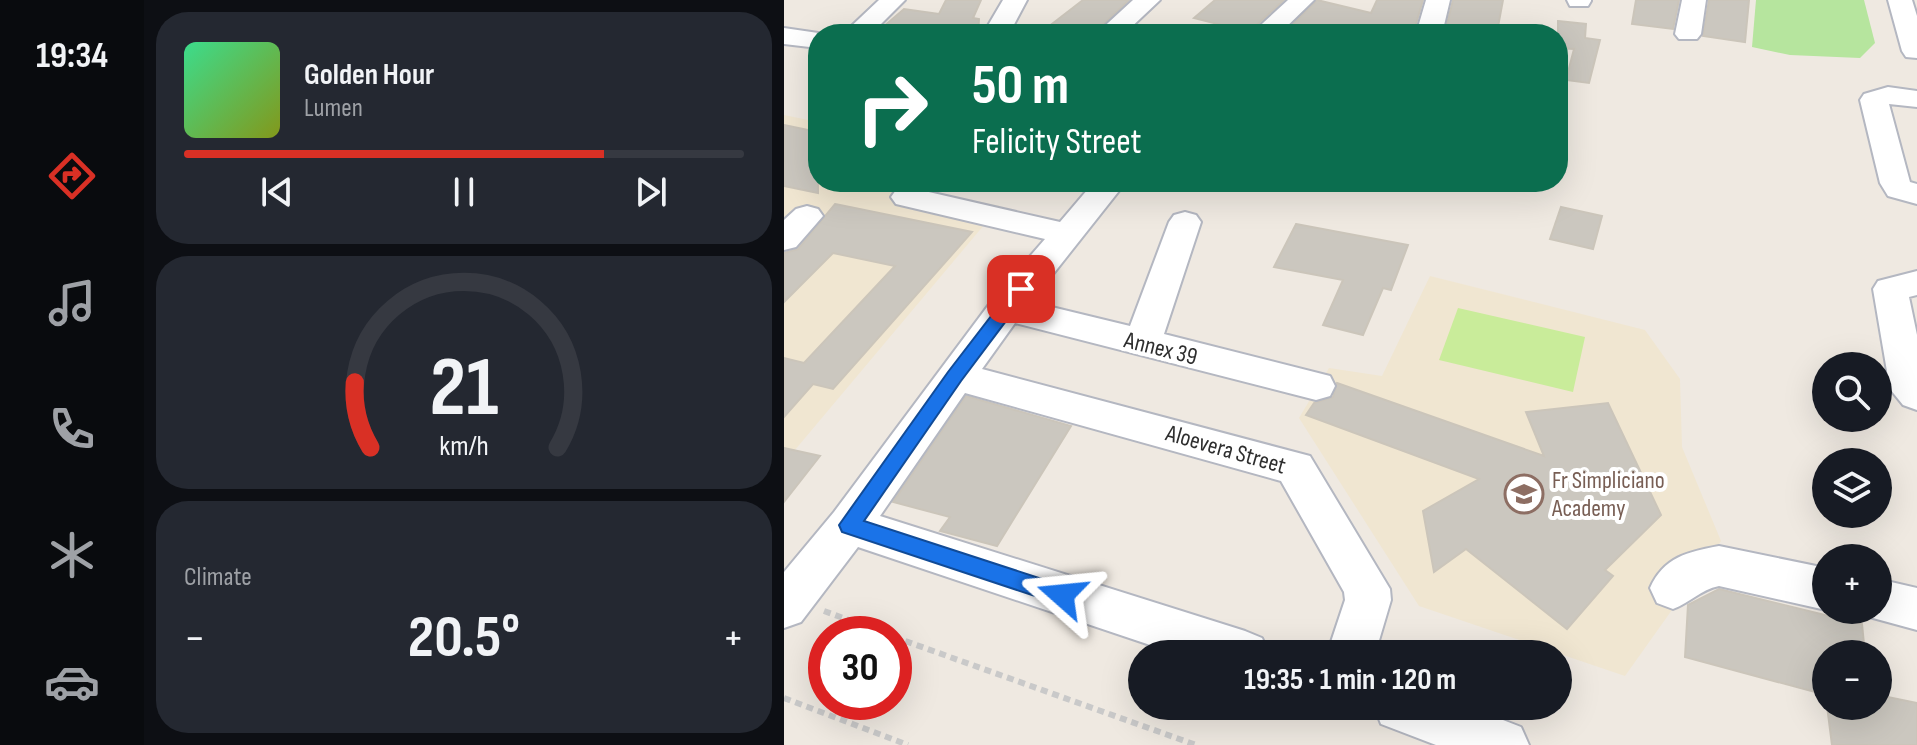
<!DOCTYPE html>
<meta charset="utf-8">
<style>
body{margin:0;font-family:"Sofia Sans Condensed",sans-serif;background:#242831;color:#f1f3f6;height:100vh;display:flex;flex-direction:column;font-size:30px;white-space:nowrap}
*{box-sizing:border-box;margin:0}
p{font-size:26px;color:#9ea1a6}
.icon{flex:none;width:44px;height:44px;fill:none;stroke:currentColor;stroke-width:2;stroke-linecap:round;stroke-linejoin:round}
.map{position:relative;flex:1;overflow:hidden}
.panel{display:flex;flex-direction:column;gap:12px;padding:12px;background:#0d0f14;width:640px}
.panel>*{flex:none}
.hud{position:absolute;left:24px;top:24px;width:760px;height:168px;border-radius:32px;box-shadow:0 8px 32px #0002;background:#0b6e4f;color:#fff;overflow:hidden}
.fabs{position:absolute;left:1028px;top:352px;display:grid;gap:16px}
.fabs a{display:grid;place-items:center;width:80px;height:80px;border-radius:50%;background:#171b24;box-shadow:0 8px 32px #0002;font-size:40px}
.speed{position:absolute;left:24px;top:616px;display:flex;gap:16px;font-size:40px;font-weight:700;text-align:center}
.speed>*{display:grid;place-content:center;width:104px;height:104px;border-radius:50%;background:#171b24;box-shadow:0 8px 32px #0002;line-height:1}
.speed .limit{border:12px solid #d22;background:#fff;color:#111}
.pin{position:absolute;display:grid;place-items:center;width:68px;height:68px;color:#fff;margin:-34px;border-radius:16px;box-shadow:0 4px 12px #0006}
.me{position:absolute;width:88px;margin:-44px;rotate:288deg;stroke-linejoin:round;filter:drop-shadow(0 0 6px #0008)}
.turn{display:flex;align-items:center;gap:28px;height:168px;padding:0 32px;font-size:36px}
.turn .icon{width:104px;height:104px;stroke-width:2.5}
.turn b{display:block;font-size:56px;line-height:68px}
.big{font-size:60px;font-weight:700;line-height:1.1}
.panel .tile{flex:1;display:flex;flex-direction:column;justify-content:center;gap:12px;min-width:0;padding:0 28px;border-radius:32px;background:#242831}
.panel .dial{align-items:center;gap:0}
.dial svg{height:208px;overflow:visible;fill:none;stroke:#363941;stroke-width:7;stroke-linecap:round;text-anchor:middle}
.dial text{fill:#f1f3f6;stroke:none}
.song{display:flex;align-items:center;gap:24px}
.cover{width:96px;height:96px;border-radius:12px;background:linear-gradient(135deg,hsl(150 70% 55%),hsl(70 70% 35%))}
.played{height:8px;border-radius:4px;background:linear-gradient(90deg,#d93025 75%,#363941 75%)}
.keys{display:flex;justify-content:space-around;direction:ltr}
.heat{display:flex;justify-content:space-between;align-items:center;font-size:44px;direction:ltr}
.trip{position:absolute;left:344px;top:640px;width:444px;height:80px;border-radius:40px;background:#171b24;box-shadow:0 8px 32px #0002;font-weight:700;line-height:80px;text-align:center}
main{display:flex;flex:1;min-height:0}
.tab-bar{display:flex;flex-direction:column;width:144px;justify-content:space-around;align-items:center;background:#090b0e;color:#9ea1a6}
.tab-bar .icon{width:56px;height:56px}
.tab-bar .active{color:#d93025}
.tab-bar b{font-size:36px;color:#f1f3f6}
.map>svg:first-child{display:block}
.education{fill:#f0e6d1}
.green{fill:#b6e59e}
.pitch{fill:#c9ec9a}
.building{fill:#cbc7bf;stroke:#cbc5ba;stroke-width:2}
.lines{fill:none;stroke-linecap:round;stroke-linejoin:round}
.minor-casing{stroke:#b4b7c1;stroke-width:4}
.path{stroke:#c9c9c9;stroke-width:6;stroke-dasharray:7 5;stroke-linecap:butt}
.minor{fill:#fff;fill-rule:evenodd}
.route{fill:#1a73e8;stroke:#114b97;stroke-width:2}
.labels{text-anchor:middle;stroke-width:8;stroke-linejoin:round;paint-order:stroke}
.street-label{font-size:24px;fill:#2e2e2e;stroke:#fff}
.education-label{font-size:24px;fill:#785e54;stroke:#fff;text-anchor:start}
</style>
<main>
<nav class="tab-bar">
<b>19:34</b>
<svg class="icon active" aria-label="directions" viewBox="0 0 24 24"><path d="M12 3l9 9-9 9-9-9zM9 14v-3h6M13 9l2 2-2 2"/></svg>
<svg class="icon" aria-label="music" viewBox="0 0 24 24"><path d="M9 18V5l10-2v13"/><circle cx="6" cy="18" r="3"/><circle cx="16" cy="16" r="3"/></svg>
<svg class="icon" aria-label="phone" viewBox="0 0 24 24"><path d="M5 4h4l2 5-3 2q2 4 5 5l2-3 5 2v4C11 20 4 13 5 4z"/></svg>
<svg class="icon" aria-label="climate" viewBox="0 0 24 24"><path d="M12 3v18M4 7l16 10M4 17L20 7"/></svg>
<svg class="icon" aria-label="car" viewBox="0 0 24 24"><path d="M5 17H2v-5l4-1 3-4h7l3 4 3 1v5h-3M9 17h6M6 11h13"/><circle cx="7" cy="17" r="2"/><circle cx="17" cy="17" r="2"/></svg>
</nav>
<section class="panel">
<div class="tile">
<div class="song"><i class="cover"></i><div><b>Golden Hour</b><p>Lumen</p></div></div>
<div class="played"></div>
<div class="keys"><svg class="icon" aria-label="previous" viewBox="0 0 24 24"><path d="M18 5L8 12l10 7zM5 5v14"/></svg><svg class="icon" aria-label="pause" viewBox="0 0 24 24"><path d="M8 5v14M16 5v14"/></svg><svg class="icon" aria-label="next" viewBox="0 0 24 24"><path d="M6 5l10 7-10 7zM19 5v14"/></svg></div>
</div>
<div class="tile dial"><svg viewBox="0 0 100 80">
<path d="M14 69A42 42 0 1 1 86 69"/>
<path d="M14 69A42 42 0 0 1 8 44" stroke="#d93025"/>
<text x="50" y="56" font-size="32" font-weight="700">21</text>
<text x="50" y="72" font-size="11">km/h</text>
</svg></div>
<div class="tile"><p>Climate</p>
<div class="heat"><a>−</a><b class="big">20.5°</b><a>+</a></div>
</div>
</section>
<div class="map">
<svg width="1133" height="745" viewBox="0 0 1133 745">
<rect width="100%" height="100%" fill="#efe9e1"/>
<path class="education" d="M0,115L34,122V182H142L138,190L216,206L0,463Z
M646,276L861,330L896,379L898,447L937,541L841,676L635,606L515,418L545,368L598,376Z"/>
<path class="green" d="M972,0H1080L1091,43L1076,58L1006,55L968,47Z"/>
<path class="pitch" d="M674,308L801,337L789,392L655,360Z"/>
<path class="building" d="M162,0H197L189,18L195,19L194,34H91L120,9L155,14Z
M299,0H345L309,34H255Z
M431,0H500L465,32L410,18Z
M533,0L587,13L593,0H639L629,34H499Z
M669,0H719L713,32L692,29L691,34L661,32Z
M852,0H895L889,29L848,24Z
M925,0H965L961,42L919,36Z
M774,21L802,24L801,38L816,40L805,83L782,80L790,49L774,48Z
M0,125L34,132V193L0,186Z
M51,204L188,232L49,389L29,384L0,417V358L20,363L111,266L49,253L0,302V253L14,249Z
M777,207L818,216L809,249L766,239Z
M512,224L624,245L607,290L599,288L579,335L539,325L559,280L490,267Z
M553,383L760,456L742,412L824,403L877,515L821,570L829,576L783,629L682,549L650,572L639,511L695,479L522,415L530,403L549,397Z
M182,396L287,426L213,546L156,531L166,517L109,502Z
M0,448L36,456L0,502Z
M935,589L1078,624L1081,654H1042V695L901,657L904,605Z
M1094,695L1133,703V745H1048L1043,706H1094Z"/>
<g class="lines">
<g class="minor-casing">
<path id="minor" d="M95,0H121L87,34H59Z
M219,0H243L225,34H199Z
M349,0H376L340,34H312Z
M504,0H530L495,34H467Z
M642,0H666L658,34H632Z
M783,0H807V1L804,6H786Z
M898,0H922L917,34L913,39H895L891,34Z
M1104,0H1128L1133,16V58L1122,57L1118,51Z
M0,28L41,34H34V48L0,44Z
M1104,87L1133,91V107L1105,104L1126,182L1133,184V204L1104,196L1096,183L1076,100L1080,94Z
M310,182H342L247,302L346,326L385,222L390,215L401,212L412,215L417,222L380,334L546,376L551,386L546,396L532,400L231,323L198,369L526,456L606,589L607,600L591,654H543L561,600L560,592L497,481L181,393L96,516L461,631L478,638L485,654H393L74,547L17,622L0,628V572L50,512L209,299L261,239L112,204L107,197L112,190L123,187L276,222Z
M23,206L34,209L39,216L12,247L0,250V220L12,209Z
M1133,271V295L1125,297L1133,335V410L1119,405L1106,389L1089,289L1094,281Z
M935,546L1042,568V610L935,586C916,590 907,602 889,609L873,603L866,588C880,557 903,552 935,546Z
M1094,579L1133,588V630L1078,615L1075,610H1094Z
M590,706H683L737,727L745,745H652L597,724Z"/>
</g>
<path class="path" d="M40,611L103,634
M110,637L412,745
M0,698L124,745"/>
<use href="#minor" class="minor"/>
</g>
<path class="route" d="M237,284L245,289L243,293L177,381L80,521L286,588L289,595L286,602L278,605L58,532L55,525L164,372L231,285Z"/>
<defs>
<g id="school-ring" transform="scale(2)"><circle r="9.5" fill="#fff" stroke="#8d6e63" stroke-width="1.5"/><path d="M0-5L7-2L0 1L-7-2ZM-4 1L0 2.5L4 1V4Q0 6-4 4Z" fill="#8d6e63"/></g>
</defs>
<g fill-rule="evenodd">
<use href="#school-ring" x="740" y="494"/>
</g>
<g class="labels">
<g class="street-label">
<text transform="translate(377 348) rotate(14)" y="8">Annex 39</text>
<text transform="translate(442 449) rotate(16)" y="8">Aloevera Street</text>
</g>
<g class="education-label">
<text x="768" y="488">Fr Simpliciano<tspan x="768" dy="28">Academy</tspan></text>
</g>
</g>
</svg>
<div class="fabs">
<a><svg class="icon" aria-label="search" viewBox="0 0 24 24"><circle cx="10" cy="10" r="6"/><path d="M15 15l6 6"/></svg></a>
<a><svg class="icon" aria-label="layers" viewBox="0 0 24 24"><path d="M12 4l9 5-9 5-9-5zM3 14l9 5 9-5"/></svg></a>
<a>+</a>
<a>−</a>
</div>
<div class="speed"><div class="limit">30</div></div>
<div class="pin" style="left:237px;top:289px;background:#d93025"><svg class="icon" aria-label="arrive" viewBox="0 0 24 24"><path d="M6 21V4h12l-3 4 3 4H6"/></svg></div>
<svg class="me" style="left:278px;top:595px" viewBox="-20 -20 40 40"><path d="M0-17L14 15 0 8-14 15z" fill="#1a73e8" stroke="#fff" stroke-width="4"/></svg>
<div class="trip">19:35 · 1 min · 120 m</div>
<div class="hud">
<div class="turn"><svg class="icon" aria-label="right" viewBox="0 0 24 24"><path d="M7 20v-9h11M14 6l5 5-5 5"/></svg><div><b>50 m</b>Felicity Street</div></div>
</div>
</div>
</main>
